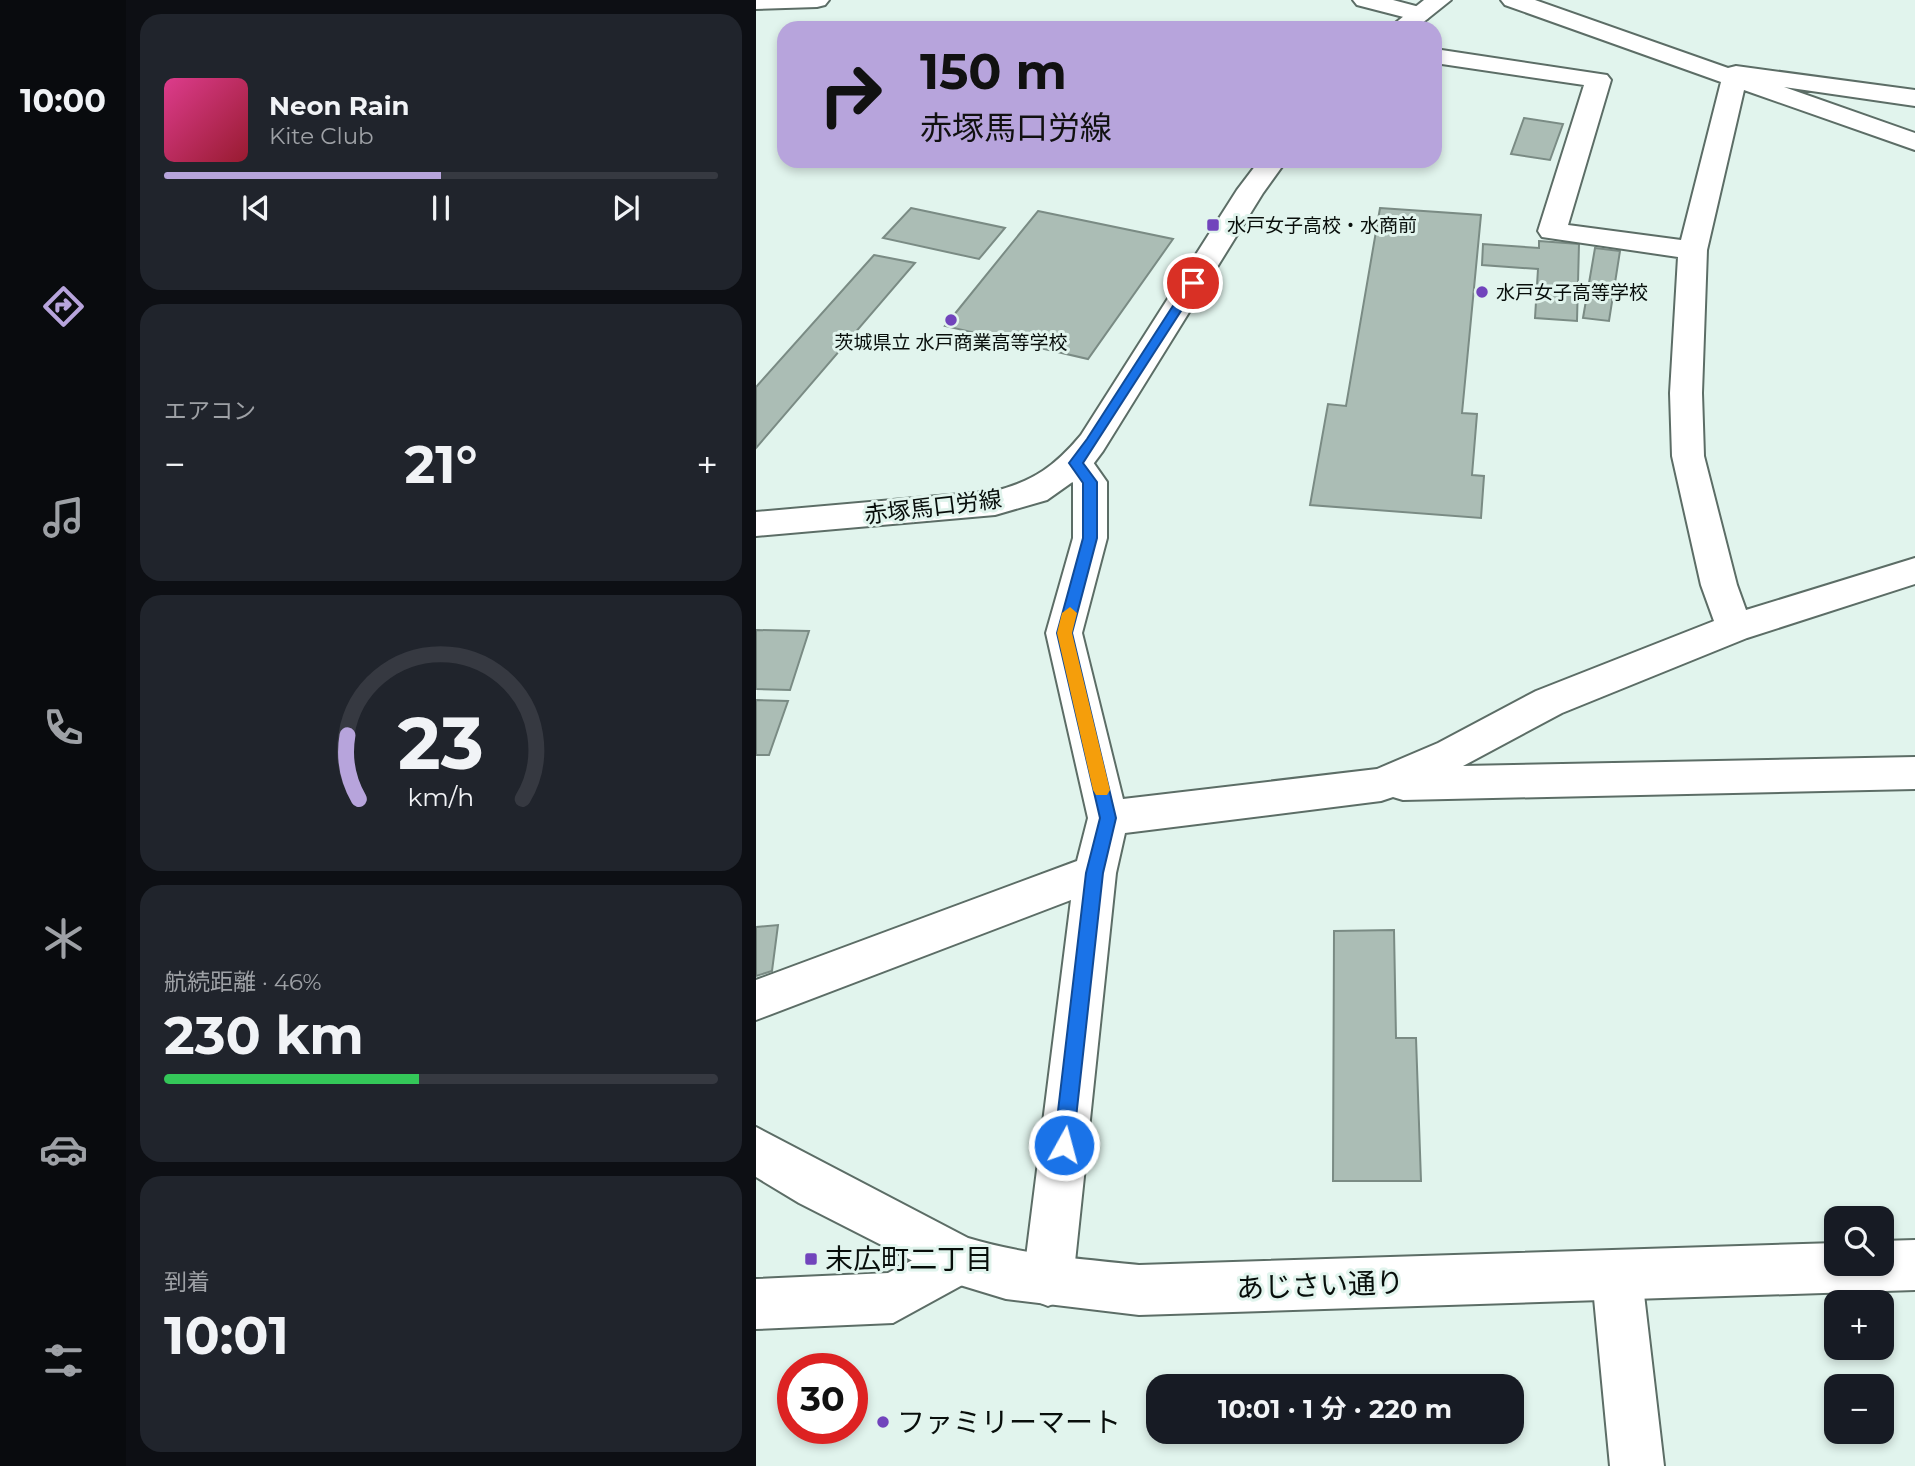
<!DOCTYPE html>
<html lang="ja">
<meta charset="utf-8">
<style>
body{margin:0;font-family:Montserrat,"Noto Sans JP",sans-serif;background:#20242c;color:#f1f3f6;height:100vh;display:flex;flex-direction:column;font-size:26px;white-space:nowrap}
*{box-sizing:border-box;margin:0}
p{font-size:23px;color:#9ea1a6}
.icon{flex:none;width:38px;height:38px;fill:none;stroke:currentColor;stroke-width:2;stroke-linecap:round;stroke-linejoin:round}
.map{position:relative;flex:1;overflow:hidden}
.details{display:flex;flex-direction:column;gap:14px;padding:14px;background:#0d0f14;width:630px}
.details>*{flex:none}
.guide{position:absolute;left:21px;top:21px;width:665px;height:147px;border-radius:21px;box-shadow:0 4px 10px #0003;background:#b7a4dc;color:#111;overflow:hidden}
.fabs{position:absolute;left:1068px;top:1206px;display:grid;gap:14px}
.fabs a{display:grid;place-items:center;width:70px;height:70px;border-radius:14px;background:#171b24;box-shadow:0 4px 10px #0003;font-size:35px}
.speed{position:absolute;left:21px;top:1353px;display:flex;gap:14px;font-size:35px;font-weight:700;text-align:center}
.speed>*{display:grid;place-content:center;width:91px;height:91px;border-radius:50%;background:#171b24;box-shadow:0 4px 10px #0003;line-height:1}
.speed .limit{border:10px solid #d22;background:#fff;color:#111}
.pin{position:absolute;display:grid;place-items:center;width:60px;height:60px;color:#fff;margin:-30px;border:4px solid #fff;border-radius:50%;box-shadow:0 2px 7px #0007}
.me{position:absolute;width:77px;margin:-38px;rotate:7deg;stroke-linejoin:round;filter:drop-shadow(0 0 5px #0008)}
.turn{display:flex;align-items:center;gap:24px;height:147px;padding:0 28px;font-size:32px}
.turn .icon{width:91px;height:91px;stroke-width:2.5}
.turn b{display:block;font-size:49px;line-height:60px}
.big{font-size:52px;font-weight:700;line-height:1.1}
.details .widget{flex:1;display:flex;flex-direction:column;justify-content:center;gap:10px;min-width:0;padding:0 24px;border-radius:21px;background:#20242c}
.details .dial{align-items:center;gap:0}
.dial svg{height:182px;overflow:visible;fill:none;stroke:#363941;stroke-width:7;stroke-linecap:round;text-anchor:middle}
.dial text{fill:#f1f3f6;stroke:none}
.song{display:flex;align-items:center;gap:21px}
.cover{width:84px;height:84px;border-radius:10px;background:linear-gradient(135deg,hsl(330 70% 55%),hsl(350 70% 35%))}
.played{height:7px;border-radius:4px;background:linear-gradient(90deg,#b7a4dc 50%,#363941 50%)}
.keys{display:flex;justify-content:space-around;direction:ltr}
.heat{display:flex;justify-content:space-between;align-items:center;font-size:38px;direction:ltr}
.charge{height:10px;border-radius:5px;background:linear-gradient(90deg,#34c759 46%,#363941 0)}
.trip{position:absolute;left:390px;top:1374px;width:378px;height:70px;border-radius:21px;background:#171b24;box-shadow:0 4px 10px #0003;font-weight:700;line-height:70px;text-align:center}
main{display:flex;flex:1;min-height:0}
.dock{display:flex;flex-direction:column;width:126px;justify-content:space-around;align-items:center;background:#090b0e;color:#9ea1a6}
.dock .icon{width:49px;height:49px}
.dock .on{color:#b7a4dc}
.dock b{font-size:32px;color:#f1f3f6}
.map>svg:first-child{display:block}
.building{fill:#abbdb5;stroke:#7a8b84;stroke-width:2}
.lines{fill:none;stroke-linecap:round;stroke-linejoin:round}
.minor-casing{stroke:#5c6d66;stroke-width:4}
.major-casing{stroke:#5c6d66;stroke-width:4}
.highway-casing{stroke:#5c6d66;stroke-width:4}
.minor{fill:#fff;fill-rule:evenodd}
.major{fill:#fff;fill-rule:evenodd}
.highway{fill:#fff;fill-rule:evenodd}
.route{fill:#1a73e8;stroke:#114b97;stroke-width:2}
.slow{fill:#f59e0b}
.poi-dot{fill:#7144bc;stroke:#e1f4ed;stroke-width:2.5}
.labels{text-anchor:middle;stroke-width:6;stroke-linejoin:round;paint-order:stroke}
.far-poi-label{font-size:19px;fill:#080e0b;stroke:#e1f4ed;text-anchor:start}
.street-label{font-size:23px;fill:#080e0b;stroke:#e1f4ed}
.near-poi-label{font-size:28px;fill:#080e0b;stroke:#e1f4ed;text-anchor:start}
.near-street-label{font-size:28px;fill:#080e0b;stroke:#e1f4ed}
</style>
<main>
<nav class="dock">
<b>10:00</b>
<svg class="icon on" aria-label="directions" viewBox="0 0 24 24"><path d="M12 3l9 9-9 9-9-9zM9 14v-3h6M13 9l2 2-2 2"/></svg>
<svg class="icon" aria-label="music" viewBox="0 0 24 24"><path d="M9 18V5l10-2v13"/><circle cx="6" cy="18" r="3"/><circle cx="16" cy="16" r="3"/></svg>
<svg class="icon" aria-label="phone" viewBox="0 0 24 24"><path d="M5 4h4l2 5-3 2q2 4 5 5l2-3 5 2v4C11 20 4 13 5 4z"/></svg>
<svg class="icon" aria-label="climate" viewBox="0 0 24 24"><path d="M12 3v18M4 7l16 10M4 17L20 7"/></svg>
<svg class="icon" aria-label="car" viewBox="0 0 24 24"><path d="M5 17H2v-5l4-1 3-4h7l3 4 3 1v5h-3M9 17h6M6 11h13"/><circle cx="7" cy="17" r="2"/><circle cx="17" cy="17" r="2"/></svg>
<svg class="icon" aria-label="filters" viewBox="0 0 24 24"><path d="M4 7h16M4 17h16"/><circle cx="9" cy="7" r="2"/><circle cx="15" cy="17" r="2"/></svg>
</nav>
<section class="details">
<div class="widget">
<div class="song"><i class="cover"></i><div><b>Neon Rain</b><p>Kite Club</p></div></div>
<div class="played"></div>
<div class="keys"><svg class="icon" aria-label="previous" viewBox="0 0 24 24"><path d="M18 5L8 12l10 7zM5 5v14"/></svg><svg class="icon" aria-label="pause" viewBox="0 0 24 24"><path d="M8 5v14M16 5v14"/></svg><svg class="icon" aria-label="next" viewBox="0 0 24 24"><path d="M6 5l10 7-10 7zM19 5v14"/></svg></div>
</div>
<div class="widget"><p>エアコン</p>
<div class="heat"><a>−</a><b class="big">21°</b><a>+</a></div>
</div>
<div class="widget dial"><svg viewBox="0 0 100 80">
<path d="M14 69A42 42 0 1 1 86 69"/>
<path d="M14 69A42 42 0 0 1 9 41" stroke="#b7a4dc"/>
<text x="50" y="56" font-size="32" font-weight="700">23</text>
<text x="50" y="72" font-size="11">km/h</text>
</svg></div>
<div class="widget"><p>航続距離 · 46%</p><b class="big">230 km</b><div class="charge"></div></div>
<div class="widget"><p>到着</p><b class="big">10:01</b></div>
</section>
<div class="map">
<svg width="1159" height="1466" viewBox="0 0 1159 1466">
<rect width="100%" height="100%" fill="#e1f4ed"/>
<path class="building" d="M768,118L807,124L794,160L755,154Z
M155,208L249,228L223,259L127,238Z
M624,208L725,215L706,413L721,414L716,475L728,476L725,518L554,505L572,404L590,406Z
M282,211L417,239L332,359L189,326Z
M783,241L823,244L821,321L779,318L782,269L726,265L727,244L783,248Z
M839,248L864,251L853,321L827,318Z
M118,255L159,263L0,448V387Z
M0,630L53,631L34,690L0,689Z
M0,700L32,701L13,755H0Z
M22,925L16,971L0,976V927Z
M638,930L640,1038H660L665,1181H577L578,931Z"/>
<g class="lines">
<g class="minor-casing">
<path id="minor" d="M0,0H73L69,5L61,7L0,9Z
M597,0H637L671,9L675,14L671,19L663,21L601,5Z
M745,0H779L972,68L980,66L1159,90V106L1028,87L1159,133V150L988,90L951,250L946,393L948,456L981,585L990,610L1159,558V584L991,638L806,713L707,766L1159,757V789L647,800L637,797L625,801L369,833L360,873L317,1281L310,1299L292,1306L274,1299L267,1281L315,900L0,1020V980L321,861L332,818L290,633L317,538V483L304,463L308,455L320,452L332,455L351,482V538L326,633L367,799L621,769L682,743L780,691L958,621L945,585L916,456L914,393L922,257L786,237L782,231L828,85L679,63V49L851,75L855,80L812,225L925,240L965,82L749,5Z
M204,1235L221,1243L229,1260L221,1277L137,1323L0,1329V1279L132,1273Z
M861,1252L879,1259L886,1277L908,1466H854L836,1277L843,1259Z"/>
</g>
<g class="major-casing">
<path id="major" d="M668,0H695L660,28H633Z
M503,161H530L507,193L347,451L332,471L291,500L239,515L0,536V512L239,491C278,481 299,466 325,435L481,190Z"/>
</g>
<g class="highway-casing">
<path id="highway" d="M0,1127L212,1238C268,1255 325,1259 383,1265L1080,1243V1264H1125V1241L1159,1240V1290L383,1315L250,1299L204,1285L43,1203L0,1177Z"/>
</g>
<use href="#minor" class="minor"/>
<use href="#major" class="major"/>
<use href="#highway" class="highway"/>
</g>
<path class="route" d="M437,279L443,283L327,463L341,482V538L316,633L360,818L347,873L317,1145L315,1152L308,1155L301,1152L298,1145L330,873L344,818L301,633L327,538V483L313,463L331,439L433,281Z"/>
<path class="slow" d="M314,607L321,613L316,633L354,790L351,795H340L337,790L301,633L306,613Z"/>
<g class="poi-dot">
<rect x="450" y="218" width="14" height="14" rx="3.5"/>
<circle cx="726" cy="292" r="7"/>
<circle cx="195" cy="320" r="7"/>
<rect x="48" y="1252" width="14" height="14" rx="3.5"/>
<circle cx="127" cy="1422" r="7"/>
</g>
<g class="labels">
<g class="far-poi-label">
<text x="471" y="232">水戸女子高校・水商前</text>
<text x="740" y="299">水戸女子高等学校</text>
<text x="195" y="349" text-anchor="middle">茨城県立 水戸商業高等学校</text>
</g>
<g class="street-label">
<text transform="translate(177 507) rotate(-7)" y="8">赤塚馬口労線</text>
</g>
<g class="near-poi-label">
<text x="69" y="1269">末広町二丁目</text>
<text x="141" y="1432">ファミリーマート</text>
</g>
<g class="near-street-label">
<text transform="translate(564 1285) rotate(-2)" y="10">あじさい通り</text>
</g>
</g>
</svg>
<div class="fabs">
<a><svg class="icon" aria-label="search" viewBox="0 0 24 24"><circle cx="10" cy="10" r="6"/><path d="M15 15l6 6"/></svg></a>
<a>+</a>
<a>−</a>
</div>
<div class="speed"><div class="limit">30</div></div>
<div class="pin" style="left:437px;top:283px;background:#d93025"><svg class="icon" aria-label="arrive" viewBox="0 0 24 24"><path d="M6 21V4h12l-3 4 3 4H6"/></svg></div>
<svg class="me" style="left:308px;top:1145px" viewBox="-20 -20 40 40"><circle r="17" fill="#1a73e8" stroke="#fff" stroke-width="3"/><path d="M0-11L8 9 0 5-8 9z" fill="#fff"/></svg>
<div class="trip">10:01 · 1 分 · 220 m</div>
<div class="guide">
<div class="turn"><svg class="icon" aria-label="right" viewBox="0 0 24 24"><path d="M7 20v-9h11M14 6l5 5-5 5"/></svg><div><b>150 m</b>赤塚馬口労線</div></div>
</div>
</div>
</main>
